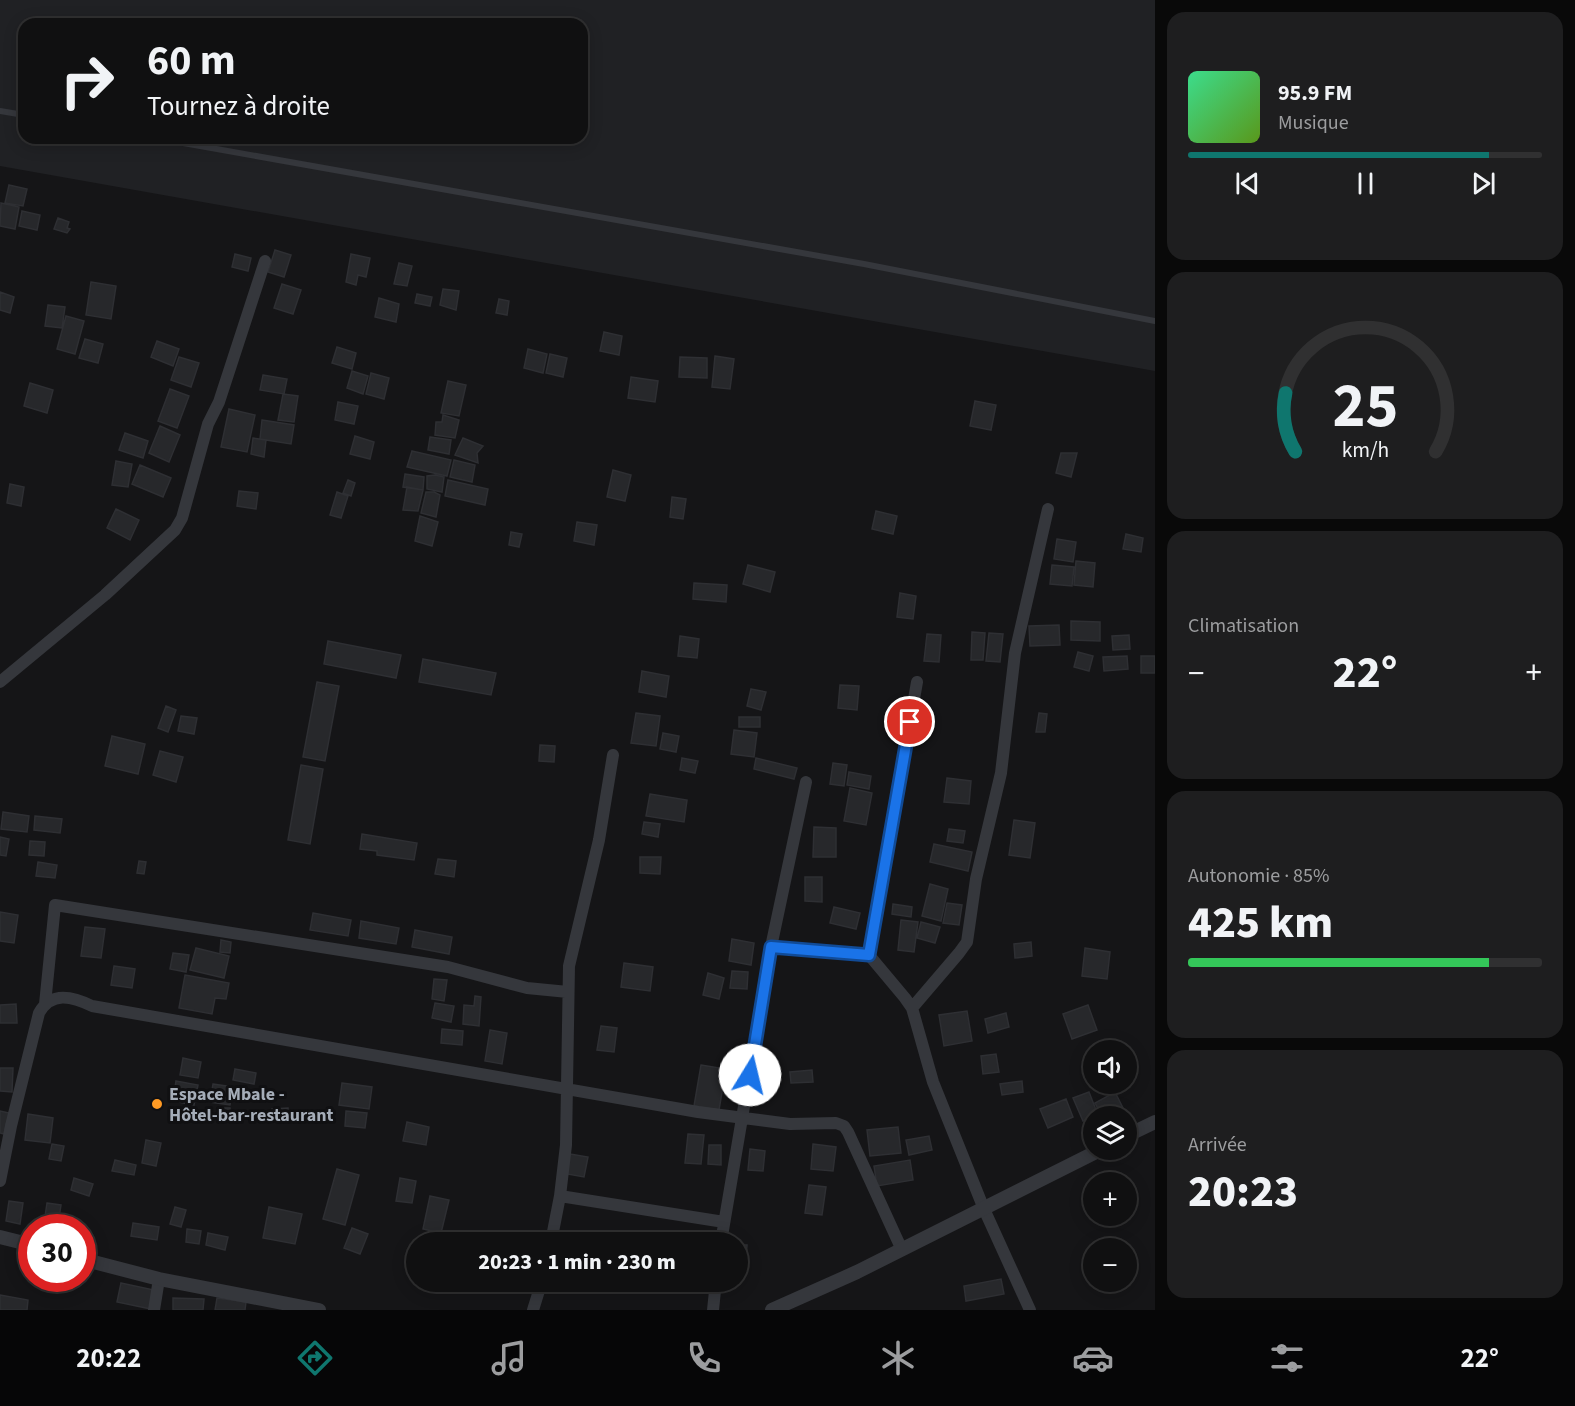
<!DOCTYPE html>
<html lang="fr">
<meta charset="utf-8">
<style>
body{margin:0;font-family:"Source Sans 3",sans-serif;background:#1e1e1f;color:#f1f3f6;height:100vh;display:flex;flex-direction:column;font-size:22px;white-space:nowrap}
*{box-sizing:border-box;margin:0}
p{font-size:20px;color:#9c9d9f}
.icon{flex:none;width:33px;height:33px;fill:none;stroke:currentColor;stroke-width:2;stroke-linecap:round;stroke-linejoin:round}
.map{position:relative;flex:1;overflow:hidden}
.sheet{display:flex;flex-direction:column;gap:12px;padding:12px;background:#090909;width:420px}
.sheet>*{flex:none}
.banner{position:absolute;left:18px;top:18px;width:570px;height:126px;border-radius:18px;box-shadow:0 3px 15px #0003,0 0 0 2px #303031;background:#101011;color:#f1f3f6;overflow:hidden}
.fabs{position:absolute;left:1083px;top:1040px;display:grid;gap:12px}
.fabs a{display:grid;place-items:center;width:54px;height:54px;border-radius:50%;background:#101011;box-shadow:0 3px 15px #0003,0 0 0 2px #303031;font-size:30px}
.speed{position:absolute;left:18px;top:1214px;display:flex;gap:12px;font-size:30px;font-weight:700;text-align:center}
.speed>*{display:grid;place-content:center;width:78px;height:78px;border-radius:50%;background:#101011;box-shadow:0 3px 15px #0003,0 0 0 2px #303031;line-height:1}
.speed .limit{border:9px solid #d22;background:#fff;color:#111}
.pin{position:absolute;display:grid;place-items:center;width:51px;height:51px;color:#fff;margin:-26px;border:3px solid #fff;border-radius:50%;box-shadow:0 2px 6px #0007}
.me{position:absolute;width:66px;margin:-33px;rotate:9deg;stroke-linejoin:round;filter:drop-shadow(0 0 4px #0008)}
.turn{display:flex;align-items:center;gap:21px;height:126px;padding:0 30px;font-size:27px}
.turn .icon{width:78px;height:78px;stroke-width:2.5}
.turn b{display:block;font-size:42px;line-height:51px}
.big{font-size:45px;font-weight:800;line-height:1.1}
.sheet .card{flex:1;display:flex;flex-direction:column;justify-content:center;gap:9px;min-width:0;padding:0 21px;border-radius:18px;background:#1e1e1f}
.sheet .dial{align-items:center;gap:0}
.dial svg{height:156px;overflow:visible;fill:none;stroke:#303031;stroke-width:7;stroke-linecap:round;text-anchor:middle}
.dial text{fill:#f1f3f6;stroke:none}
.song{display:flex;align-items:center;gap:18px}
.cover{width:72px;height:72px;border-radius:9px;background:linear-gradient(135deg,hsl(150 70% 55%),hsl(90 70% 35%))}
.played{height:6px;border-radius:3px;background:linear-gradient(90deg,#0f766e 85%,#303031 85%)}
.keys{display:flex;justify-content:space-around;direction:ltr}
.heat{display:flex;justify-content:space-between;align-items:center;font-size:33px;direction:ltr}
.charge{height:9px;border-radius:4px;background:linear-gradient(90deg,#34c759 85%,#303031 0)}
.trip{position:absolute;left:406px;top:1232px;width:342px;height:60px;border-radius:30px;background:#101011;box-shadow:0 3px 15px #0003,0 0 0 2px #303031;font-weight:800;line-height:60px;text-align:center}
.dock{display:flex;height:96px;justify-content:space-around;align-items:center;background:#060607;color:#9c9d9f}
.dock .icon{width:42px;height:42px}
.dock .on{color:#0f766e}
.dock b{font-size:27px;color:#f1f3f6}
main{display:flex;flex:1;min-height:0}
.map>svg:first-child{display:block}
.built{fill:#202124;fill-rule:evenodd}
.building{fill:#27282b;stroke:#2e2f33;stroke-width:1.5}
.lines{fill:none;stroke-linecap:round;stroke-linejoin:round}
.service{stroke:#35373c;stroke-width:6}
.minor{stroke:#35373c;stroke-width:12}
.tertiary{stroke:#35373c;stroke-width:14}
.route-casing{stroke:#114b97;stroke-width:15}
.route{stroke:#1a73e8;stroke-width:10}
.poi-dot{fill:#ff9a24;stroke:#101012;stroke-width:2}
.labels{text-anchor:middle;stroke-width:6;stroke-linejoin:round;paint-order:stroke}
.poi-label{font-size:18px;font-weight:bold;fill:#a5adb8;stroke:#101012;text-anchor:start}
</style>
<main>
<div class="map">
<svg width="1155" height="1310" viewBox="0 0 1155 1310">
<rect width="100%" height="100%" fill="#151517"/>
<path class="built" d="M0,0H1155V371L0,166ZM24,24H582V138H24Z"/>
<path class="building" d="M9,185L27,189L23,206L5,203Z
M1,203L19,207L15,229L0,226Z
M22,211L40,215L37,230L19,226Z
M58,218L69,222L67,228L70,229L67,233L54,229Z
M275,250L291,255L284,277L268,272Z
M235,254L251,258L248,271L232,267Z
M351,254L370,258L366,277L358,275L356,285L346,282Z
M399,263L412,266L407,286L394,284Z
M91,282L116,286L111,319L86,315Z
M282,284L301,290L293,314L274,308Z
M443,289L459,291L456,310L440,305Z
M0,292L14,297L10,313L0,310Z
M417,294L432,297L430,306L415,303Z
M379,298L399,304L396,322L375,317Z
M499,299L509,301L507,315L496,313Z
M48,305L65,307L62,328L45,326Z
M66,316L84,321L75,354L57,349Z
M604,332L622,336L619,355L600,351Z
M85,339L103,344L98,363L79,358Z
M157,341L179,349L173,366L151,357Z
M337,347L356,353L352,369L332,363Z
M528,349L547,354L543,373L524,368Z
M550,354L567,358L563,377L546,373Z
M715,356L734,359L730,389L712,387Z
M179,357L199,363L191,387L171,380Z
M680,357L707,358V378L679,377Z
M352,371L368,376L363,394L347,388Z
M371,373L389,378L384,399L366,394Z
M263,375L287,379L284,394L260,390Z
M631,377L658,381L655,402L628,398Z
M448,381L466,385L459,416L441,413Z
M30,383L53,390L47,413L24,406Z
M170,389L189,396L177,428L158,421Z
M283,394L298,396L294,422L278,420Z
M975,401L996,405L991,430L970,426Z
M338,402L358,406L354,424L335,420Z
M229,409L255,415L247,452L221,447Z
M443,415L459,420L455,438L435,435L436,422H442Z
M262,420L294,425L291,444L260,439Z
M160,426L180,435L169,462L149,453Z
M125,433L148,441L143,458L119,450Z
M355,436L374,442L370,459L350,454Z
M430,437L451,440L449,454L428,450Z
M253,438L266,440L264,457L251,454Z
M463,438L483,446L477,453L478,463L455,455Z
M412,451L451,460L447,476L407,467Z
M1061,453H1077L1071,477L1056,473Z
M454,460L475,465L472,482L450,477Z
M116,461L132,464L128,487L112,485Z
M140,465L171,478L163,497L132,484Z
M613,470L631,475L625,501L607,497Z
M405,474L424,477L423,490L403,487Z
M435,475L444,477L442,492L427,489V476Z
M348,480L355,483L351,496L343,493Z
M448,480L488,489L485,505L445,496Z
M10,484L24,487L21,506L7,503Z
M407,487L423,490L418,511L403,510Z
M239,491L258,493L256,509L237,506Z
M337,492L348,496L341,518L330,515Z
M426,492H434L440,495L436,517L421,513Z
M672,497L686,499L683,519L670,517Z
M116,509L139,520L130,540L107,528Z
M876,511L897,516L893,534L872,529Z
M420,516L438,522L432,546L415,541Z
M577,522L597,525L594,545L574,541Z
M511,532L522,534L519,547L509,545Z
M1126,534L1143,538L1141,552L1123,549Z
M1057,539L1076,542L1073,562L1054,559Z
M1076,561L1095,563L1093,587L1074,585Z
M748,565L775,572L770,592L743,584Z
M1052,565L1074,567L1072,586L1050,584Z
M694,583L727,585L726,602L693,599Z
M900,593L916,596L913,619L897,617Z
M1071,621L1100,622V641L1071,640Z
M1059,625L1060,645L1030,646L1029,626Z
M972,632L985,633L983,660H971Z
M989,633L1003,634L1000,662L986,661Z
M927,634L941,635L939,662L924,661Z
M1129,635L1130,649L1113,650L1112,636Z
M680,636L699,639L697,658L678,656Z
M328,641L401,655L396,678L324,664Z
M1078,652L1093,656L1089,671L1074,667Z
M1127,656L1128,669L1104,671L1103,657Z
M1141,656H1155V673H1141Z
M423,659L496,673L491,695L419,682Z
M642,671L669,676L666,697L639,692Z
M317,682L339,686L325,761L303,757Z
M840,685L859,686L857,710L838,708Z
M751,689L766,692L761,710L747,706Z
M166,706L176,710L168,732L158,728Z
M636,713L660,716L656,746L631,743Z
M1039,713L1047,714L1045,732H1036Z
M181,716L197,718L194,734L178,731Z
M739,717H760V727H739Z
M917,717H927L926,728L916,727Z
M734,730L757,733L754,757L731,754Z
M663,733L679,736L676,752L660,749Z
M112,736L145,744L138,774L105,766Z
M540,745L555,746L554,762L539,761Z
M160,751L183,757L176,782L153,775Z
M682,758L698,761L695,773L680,770Z
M756,758L797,768L794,779L754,769Z
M833,763L847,765L844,786L830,784Z
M301,765L323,769L310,844L288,840Z
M849,772L871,776L869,789L847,785Z
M947,778L971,781L969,804L944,802Z
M850,788L872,793L866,825L844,821Z
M650,794L687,800L684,822L646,816Z
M3,812L29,816L27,832L1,829Z
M35,816L62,819L60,833L34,830Z
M1014,820L1035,823L1030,858L1009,855Z
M644,822L660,824L658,837L642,834Z
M814,827L836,828V857H813Z
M949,829L965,831L963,843L947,841Z
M362,834L417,843L414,860L377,855V851L360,849Z
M0,837L9,839L6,856L0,855Z
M30,841L45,842L44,856L29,855Z
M934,844L972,852L968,871L930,862Z
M640,857H661L660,874L640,873Z
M438,859L456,861L454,877L435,874Z
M139,861L146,862L144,874L137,873Z
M38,862L57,865L55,878L36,876Z
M805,877H822V902L805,901Z
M930,884L948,889L941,921L922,916Z
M947,903L962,905L959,925L943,923Z
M893,904L912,907L911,917L892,914Z
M834,907L860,913L856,929L830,923Z
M0,912L18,915L14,943L0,941Z
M313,913L351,920L348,936L310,930Z
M901,920L918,922L914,952L898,950Z
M361,921L399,928L396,944L359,938Z
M921,922L940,927L935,943L917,938Z
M85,927L105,929L101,958L81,956Z
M415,930L452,937L449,954L412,947Z
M732,939L754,943L751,965L729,961Z
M221,940L231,942L230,953L220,952Z
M1031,942L1032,956L1015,958L1014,944Z
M196,948L229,956L224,978L190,970Z
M1085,948L1110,952L1107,979L1082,976Z
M173,953L189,955L186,972L170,969Z
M624,963L653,967L650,991L621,987Z
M114,966L135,969L132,988L111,985Z
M732,971L748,972L747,989L730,988Z
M708,973L724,978L719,999L703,995Z
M185,975L229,983L226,999L215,998L212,1014L179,1008Z
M434,979L447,980L444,1001L432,999Z
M475,996L481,997L479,1026L463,1024L464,1005L474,1006Z
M435,1003L454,1006L451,1022L432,1018Z
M16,1004L17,1023H0V1005Z
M1088,1005L1097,1030L1072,1039L1063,1014Z
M967,1011L972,1041L944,1046L939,1015Z
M1006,1013L1009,1027L988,1033L985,1019Z
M601,1026L617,1028L614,1052L597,1050Z
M442,1029L463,1031L462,1045L441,1043Z
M490,1030L507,1033L502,1064L485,1061Z
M996,1054L999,1072L983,1074L981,1056Z
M183,1058L201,1062L198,1078L180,1075Z
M701,1065L726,1069L719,1110L694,1106Z
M0,1068H13L12,1092L0,1091Z
M235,1069L256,1073L254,1084L233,1080Z
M812,1070L813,1082L791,1083L790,1072Z
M176,1081L198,1085L194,1105L173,1101Z
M1022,1081L1023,1092L1002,1095L1000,1084Z
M342,1083L372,1087L369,1109L339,1105Z
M213,1084L233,1087L230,1105L210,1102Z
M1089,1092L1098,1115L1083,1121L1073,1098Z
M1115,1092L1125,1112L1117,1116H1102L1095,1103Z
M1066,1099L1073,1117L1048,1128L1040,1109Z
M223,1108H230L231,1121H223Z
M288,1108L289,1120L273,1121L272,1109Z
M0,1111L9,1113L4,1134L0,1133Z
M346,1111L367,1113L365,1128L345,1126Z
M28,1114L53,1118L50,1143L25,1140Z
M407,1122L429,1127L426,1145L403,1141Z
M898,1127L901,1153L870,1156L867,1130Z
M688,1134L704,1135L701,1164L685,1163Z
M929,1136L932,1150L909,1155L906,1140Z
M146,1140L161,1143L156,1166L142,1163Z
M52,1144L64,1146L61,1161L49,1159Z
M813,1144L836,1147L833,1171L811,1169Z
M709,1145H721V1165L708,1164Z
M750,1149L765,1151L763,1171L748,1170Z
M570,1154L588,1157L584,1177L567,1174Z
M115,1160L136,1165L134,1175L112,1171Z
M910,1160L913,1180L877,1186L874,1166Z
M337,1169L359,1175L345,1225L323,1219Z
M74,1178L93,1184L89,1196L71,1190Z
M400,1178L416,1181L412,1203L396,1201Z
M809,1185L826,1187L822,1215L805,1213Z
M430,1196L449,1200L441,1233L423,1229Z
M9,1201L23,1203L20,1224L6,1221Z
M47,1203L61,1205L58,1225L44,1223Z
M175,1207L186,1210L181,1227L170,1224Z
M269,1207L302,1214L295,1244L263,1238Z
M133,1223L159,1227L157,1240L131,1236Z
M352,1228L368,1234L360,1254L344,1248Z
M187,1229L201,1231L199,1244L186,1242Z
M208,1233L228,1237L225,1250L206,1245Z
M738,1245H747L746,1260L738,1259Z
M1001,1279L1004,1294L966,1301L964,1286Z
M121,1283L154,1290L151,1309L117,1302Z
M0,1295L28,1300L27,1310H0Z
M173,1298L204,1299L203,1310H173Z
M217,1298L246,1302L245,1310H215Z"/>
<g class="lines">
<path class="service" d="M0,111L24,115
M155,138L864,264L1155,321"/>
<path class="minor" d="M0,682L105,595L175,530L182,518L208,424L219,402L265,261
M917,682L869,955L905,998L912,1008L933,1082L984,1209L1030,1310
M771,947L869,955
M45,1004L55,905L448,967L527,988L568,992
M912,1008L959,953L967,942L976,879L1001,773L1015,653L1048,509
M0,1181L11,1126L39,1013C51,991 72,996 92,1006L698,1112L790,1124L836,1123L844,1126L848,1132L902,1250
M560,1196L724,1222
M551,1242L560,1196L566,1145L569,966L599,840L613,755
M721,1242L771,947L806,782
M154,1310L159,1279
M533,1310L542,1281
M713,1310L716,1281"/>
<path class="tertiary" d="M1126,1136L1155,1122
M0,1237L32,1245
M82,1259L159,1279L319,1310
M772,1310L857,1272L1102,1149"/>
</g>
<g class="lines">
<g class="route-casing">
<path id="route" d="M750,1075L771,947L869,955L910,722"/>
</g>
<use href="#route" class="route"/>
</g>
<circle class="poi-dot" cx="157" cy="1104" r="6"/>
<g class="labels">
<g class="poi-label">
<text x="169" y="1100">Espace Mbale -<tspan x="169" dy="21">Hôtel-bar-restaurant</tspan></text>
</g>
</g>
</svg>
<div class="fabs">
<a><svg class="icon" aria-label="sound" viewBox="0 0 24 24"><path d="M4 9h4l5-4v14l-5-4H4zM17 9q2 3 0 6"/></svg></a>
<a><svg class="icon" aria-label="layers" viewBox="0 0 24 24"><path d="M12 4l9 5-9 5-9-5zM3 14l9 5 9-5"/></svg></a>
<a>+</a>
<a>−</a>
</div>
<div class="speed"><div class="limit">30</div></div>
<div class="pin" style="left:910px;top:722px;background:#d93025"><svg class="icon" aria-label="arrive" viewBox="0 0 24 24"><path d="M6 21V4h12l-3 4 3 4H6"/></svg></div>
<svg class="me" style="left:750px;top:1075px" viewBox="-20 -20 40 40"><circle r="19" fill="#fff"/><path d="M0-13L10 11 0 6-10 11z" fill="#1a73e8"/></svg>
<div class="trip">20:23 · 1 min · 230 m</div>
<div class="banner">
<div class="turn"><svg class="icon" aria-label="right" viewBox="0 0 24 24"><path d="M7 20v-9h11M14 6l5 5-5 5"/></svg><div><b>60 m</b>Tournez à droite</div></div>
</div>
</div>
<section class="sheet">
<div class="card">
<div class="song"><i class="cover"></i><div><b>95.9 FM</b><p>Musique</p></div></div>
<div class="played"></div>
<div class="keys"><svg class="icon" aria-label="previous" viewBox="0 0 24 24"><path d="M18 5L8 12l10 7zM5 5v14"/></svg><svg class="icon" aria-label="pause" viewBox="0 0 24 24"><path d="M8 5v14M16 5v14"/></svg><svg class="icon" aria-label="next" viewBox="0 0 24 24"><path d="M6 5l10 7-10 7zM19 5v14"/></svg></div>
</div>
<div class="card dial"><svg viewBox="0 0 100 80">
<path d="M14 69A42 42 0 1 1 86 69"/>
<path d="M14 69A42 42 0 0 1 9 39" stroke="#0f766e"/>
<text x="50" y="56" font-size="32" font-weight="700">25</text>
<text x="50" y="72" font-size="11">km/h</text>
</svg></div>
<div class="card"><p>Climatisation</p>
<div class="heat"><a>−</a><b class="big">22°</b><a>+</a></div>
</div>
<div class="card"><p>Autonomie · 85%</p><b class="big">425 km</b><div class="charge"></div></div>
<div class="card"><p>Arrivée</p><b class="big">20:23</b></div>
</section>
</main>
<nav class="dock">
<b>20:22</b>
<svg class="icon on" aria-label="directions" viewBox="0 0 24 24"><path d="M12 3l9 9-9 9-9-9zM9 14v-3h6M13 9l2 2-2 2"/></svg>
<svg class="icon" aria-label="music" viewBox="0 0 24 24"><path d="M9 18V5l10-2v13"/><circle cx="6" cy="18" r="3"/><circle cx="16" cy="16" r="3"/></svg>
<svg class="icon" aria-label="phone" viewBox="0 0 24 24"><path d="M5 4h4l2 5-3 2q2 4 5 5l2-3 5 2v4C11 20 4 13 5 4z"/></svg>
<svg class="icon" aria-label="climate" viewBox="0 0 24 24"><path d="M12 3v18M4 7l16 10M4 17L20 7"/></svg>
<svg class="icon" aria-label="car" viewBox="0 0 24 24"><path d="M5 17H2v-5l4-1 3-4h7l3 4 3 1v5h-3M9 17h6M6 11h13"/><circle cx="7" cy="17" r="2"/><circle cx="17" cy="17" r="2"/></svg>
<svg class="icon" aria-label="filters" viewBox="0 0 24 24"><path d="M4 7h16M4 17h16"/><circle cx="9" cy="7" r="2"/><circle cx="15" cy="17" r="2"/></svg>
<b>22°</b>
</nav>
